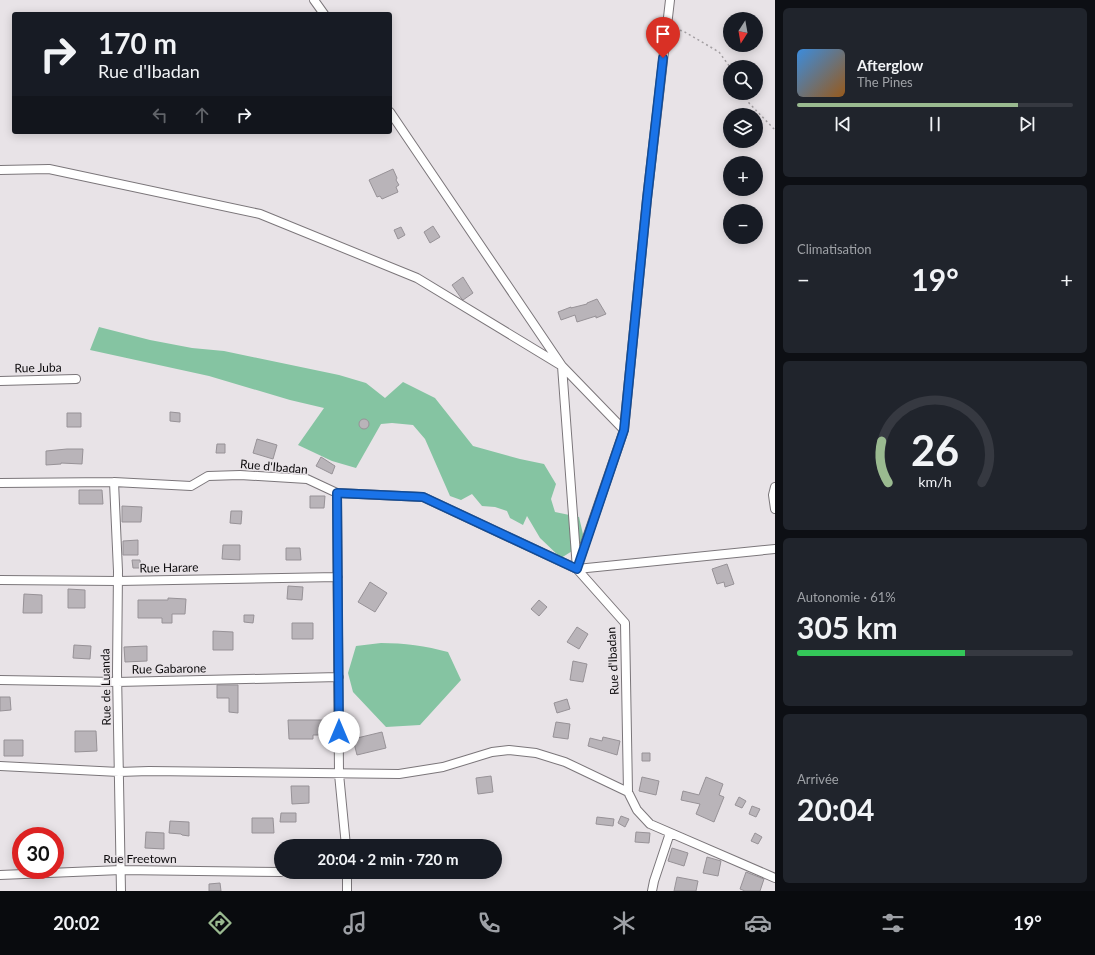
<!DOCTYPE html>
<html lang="fr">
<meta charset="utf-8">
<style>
body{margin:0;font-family:Lato,sans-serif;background:#20242c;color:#f1f3f6;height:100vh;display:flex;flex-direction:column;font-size:15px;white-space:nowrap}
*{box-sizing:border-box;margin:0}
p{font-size:13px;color:#9ea1a6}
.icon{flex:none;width:22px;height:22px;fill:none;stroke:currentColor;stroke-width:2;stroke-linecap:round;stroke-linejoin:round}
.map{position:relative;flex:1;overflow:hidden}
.details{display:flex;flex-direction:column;gap:8px;padding:8px;background:#0d0f14;width:320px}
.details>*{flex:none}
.top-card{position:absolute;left:12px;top:12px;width:380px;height:122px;border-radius:4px;box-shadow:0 2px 10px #0003;background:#171b24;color:#f1f3f6;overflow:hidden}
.needle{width:26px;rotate:191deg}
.buttons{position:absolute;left:723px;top:12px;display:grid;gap:8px}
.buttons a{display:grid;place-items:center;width:40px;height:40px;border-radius:50%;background:#171b24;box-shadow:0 2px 10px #0003;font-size:20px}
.speed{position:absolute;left:12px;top:827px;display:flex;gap:8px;font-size:20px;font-weight:700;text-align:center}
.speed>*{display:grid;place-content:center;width:52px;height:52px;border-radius:50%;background:#171b24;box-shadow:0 2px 10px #0003;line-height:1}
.speed .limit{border:6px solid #d22;background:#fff;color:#111}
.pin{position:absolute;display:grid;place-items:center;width:34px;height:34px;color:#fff;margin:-41px -17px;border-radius:50% 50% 50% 0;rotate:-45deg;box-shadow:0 0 4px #0007}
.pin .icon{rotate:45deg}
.me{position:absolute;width:44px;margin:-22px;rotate:0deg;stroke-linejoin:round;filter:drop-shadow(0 0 3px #0008)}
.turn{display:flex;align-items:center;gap:14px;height:84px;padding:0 20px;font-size:18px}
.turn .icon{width:52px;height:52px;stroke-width:2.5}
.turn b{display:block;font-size:28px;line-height:34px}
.lanes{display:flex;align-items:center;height:38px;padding:0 20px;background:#0003;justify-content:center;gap:20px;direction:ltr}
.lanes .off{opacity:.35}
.big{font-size:30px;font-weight:700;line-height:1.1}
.details .card{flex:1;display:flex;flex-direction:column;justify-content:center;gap:6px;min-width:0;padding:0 14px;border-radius:6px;background:#20242c}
.details .dial{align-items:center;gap:0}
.dial svg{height:104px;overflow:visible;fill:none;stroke:#363941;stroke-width:7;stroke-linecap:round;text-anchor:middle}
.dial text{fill:#f1f3f6;stroke:none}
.song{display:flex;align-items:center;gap:12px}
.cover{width:48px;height:48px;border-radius:6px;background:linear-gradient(135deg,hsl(210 70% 55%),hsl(30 70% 35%))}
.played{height:4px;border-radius:2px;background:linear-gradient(90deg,#9aba90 80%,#363941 80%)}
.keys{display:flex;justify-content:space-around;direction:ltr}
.heat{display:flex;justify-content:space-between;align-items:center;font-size:22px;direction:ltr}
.charge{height:6px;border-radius:3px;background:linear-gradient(90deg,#34c759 61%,#363941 0)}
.trip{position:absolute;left:274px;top:839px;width:228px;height:40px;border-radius:20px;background:#171b24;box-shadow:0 2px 10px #0003;font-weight:700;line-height:40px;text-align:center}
.dock{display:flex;height:64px;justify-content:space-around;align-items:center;background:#090b0e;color:#9ea1a6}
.dock .icon{width:28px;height:28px}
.dock .selected{color:#9aba90}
.dock b{font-size:18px;color:#f1f3f6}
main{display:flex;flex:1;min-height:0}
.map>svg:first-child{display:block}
.green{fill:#85c4a2}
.building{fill:#b9b4b9;stroke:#979297}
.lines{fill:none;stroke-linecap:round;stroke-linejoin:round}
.street-casing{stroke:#7b767a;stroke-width:10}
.path{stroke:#a39fa2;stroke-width:1.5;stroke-dasharray:2 3;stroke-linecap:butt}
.street{stroke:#fff;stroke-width:8}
.route-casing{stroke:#114b97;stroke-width:10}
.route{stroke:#1a73e8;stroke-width:7}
.labels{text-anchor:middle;stroke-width:3;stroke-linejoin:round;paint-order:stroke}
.street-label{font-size:12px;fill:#0d0b0d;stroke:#e8e3e7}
</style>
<main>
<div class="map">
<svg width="775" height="891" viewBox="0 0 775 891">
<rect width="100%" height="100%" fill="#e8e3e7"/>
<path class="green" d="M99,327L150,340L192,348L224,351L339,375L366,383L385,398L403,382L435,398L473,446L520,459L544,464L556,484L551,499L555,512L579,517L585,543L561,558L540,538L527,516L523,525L510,518L507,511L495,507L482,506L472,494L461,500L450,496L425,439L413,425L392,423L381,424L356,468L332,461L298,445L324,408L290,400L209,376L90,350Z
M381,643C404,643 426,646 448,652L461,680L420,725L386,727L353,692L348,673L356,646Z"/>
<path class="building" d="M393,169L397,178L396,180L399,185L396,187L398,192L382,199L380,196L377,197L369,180Z
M433,226L440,237L430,243L424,232Z
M401,227L405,235L398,239L394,230Z
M463,277L473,293L463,300L461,298L452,285Z
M597,299L606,314L596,318V316L577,322L575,315L561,320L558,312L571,307V308L587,304V303Z
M170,412L180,413V422L170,421Z
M67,413H81V427H67Z
M359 424a5 5 0 1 1 10 0a5 5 0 1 1-10 0Z
M257,439L277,445L273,459L253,453Z
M217,444H225V453H216Z
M67,449H83L82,464L61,463V464L46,465V451Z
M321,457L335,466L332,474L316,466Z
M79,490H102L103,504H79Z
M310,496H325L324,508H310Z
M122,506L142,507L141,522H122Z
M231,511H242L241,524L230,523Z
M138,540V555H123V541Z
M223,545H240V560L222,559Z
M286,548H300L301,560H286Z
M132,560H140L141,568H133Z
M727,564L734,584L725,587L724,582L717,584L712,569Z
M370,582L387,593L375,612L358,602Z
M288,586L303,587L302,600L287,599Z
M68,589L85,590V608H68Z
M24,594L42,595V613H23Z
M168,598L186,599L185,614H172V623H162V618H138V600H168Z
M539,600L547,607L539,616L531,609Z
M244,615H254L253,623L244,622Z
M292,623H313V639H292Z
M577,627L588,634L579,649L567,642Z
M213,631L233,632V650H213Z
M74,645L91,646L90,659L73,658Z
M147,646V661L125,662L124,647Z
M573,661L587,664L583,682L570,680Z
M217,685H238V713L229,712V698H217Z
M0,697H10L11,710L0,711Z
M567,699L570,709L557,713L554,703Z
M288,720H324V735H313V739H289Z
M556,722L570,724L568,739L553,737Z
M75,731H96L97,751L75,752Z
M382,732L386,748L357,755L353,739Z
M603,737L620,741L617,755L588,746L590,738L602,741Z
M4,740H23V756H4Z
M642,753H650V761H642Z
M491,776L493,792L478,794L476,778Z
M642,777L659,781L656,795L639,791Z
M706,777L723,784L719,795L724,797L714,822L696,814L700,804L681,800L683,791L699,795Z
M291,786H309V803L292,804Z
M739,797L746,801L742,808L735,805Z
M752,806L760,809L756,817L749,814Z
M281,813H296V822H280Z
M621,816L629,819L625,827L618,823Z
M597,817L614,819L613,826L596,824Z
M252,818H273L274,833H252Z
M170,821L189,822V836L182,835L181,834L169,833Z
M146,832L164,833V849L145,848Z
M636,832L650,833L649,843L635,842Z
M755,833L762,837L758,844L751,841Z
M672,848L688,853L684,866L668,861Z
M707,857L721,861L718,876L703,873Z
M746,872L764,879L760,891H745L740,889Z
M677,877L698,881L696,891H674Z
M220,883L221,891H209V884Z"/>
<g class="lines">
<g class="street-casing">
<path id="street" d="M314,0L324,14
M390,112L562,366L624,430
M0,170L49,169L260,214L417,278L562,366L577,569
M0,381L76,379
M114,482L118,571L117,672L121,891
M0,483L114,482L191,486L208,476L240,475L307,479L337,493L423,497L577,569L625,623L628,792
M775,487L773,495L775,509
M337,493L339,774L346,846
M578,564L624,430L647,199L670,0
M577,569L775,549
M0,580L118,581L338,577
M0,680L117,682L339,677
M0,766L119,772L149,771L399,774L443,767L492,752L509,750L536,753L565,762L628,792L637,810L650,824L775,878
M296,872H347
M0,875L121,870L281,872
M347,891V872
M652,891L654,881L670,833"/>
</g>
<path class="path" d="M675,29L683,31L719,52L730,67
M745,93L749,103L775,130"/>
<use href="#street" class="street"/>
</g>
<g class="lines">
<g class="route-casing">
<path id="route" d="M339,732L337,493L423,497L577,569L624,430L647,199L663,58"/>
</g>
<use href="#route" class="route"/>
</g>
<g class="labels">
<g class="street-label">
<text transform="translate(38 368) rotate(-1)" y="4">Rue Juba</text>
<text transform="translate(274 467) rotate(5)" y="4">Rue d'Ibadan</text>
<text transform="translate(169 568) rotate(-1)" y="4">Rue Harare</text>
<text transform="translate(613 661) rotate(-93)" y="4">Rue d'Ibadan</text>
<text transform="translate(169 669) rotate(-1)" y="4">Rue Gabarone</text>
<text transform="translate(106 687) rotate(-91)" y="4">Rue de Luanda</text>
<text x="140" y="863">Rue Freetown</text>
</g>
</g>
</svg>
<div class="buttons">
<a><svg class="needle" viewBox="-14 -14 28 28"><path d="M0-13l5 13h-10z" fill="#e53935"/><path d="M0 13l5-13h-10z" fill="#9ea1a6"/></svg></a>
<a><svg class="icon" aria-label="search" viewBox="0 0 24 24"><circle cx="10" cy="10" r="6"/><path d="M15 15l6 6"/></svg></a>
<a><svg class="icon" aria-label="layers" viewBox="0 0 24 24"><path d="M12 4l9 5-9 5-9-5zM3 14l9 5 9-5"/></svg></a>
<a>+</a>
<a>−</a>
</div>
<div class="speed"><div class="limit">30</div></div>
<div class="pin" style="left:663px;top:58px;background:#d93025"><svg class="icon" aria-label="arrive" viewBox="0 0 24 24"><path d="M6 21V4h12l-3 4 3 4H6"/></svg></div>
<svg class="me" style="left:339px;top:732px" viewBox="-20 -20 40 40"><circle r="19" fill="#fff"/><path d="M0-13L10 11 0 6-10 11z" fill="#1a73e8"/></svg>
<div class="trip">20:04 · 2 min · 720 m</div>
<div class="top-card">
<div class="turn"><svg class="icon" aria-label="right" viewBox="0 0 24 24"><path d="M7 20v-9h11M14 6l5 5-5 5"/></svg><div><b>170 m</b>Rue d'Ibadan</div></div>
<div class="lanes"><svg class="icon off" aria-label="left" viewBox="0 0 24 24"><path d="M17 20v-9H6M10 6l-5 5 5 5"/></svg><svg class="icon off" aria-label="ahead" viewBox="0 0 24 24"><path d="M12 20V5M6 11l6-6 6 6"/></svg><svg class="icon" aria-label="right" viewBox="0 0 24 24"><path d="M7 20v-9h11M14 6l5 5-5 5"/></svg></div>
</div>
</div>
<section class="details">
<div class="card">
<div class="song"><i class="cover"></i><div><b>Afterglow</b><p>The Pines</p></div></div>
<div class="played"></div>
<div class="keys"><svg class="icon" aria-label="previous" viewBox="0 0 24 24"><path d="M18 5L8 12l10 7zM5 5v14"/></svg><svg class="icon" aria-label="pause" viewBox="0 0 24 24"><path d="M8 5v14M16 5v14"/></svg><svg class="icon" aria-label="next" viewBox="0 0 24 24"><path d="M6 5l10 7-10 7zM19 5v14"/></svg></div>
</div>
<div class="card"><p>Climatisation</p>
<div class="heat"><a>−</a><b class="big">19°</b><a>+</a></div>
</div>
<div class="card dial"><svg viewBox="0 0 100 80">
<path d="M14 69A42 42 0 1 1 86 69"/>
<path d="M14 69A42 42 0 0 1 9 37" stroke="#9aba90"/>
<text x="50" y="56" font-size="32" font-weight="700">26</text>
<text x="50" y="72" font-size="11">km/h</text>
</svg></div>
<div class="card"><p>Autonomie · 61%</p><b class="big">305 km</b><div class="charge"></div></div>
<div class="card"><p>Arrivée</p><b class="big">20:04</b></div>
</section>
</main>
<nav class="dock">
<b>20:02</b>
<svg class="icon selected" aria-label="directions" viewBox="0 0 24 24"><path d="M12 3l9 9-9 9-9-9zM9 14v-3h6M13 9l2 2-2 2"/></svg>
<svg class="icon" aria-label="music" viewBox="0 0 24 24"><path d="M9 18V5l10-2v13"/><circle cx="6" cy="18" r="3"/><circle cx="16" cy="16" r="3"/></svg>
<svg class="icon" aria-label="phone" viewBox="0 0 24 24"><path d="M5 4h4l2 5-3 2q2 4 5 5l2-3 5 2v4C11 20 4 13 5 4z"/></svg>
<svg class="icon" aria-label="climate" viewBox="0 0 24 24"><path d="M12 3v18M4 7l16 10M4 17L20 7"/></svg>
<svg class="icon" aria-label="car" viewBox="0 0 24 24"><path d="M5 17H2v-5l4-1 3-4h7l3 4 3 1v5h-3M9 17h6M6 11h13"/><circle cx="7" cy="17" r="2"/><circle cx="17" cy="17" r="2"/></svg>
<svg class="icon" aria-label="filters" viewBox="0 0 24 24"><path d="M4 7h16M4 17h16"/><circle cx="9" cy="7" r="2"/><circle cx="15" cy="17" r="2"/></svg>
<b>19°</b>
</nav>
